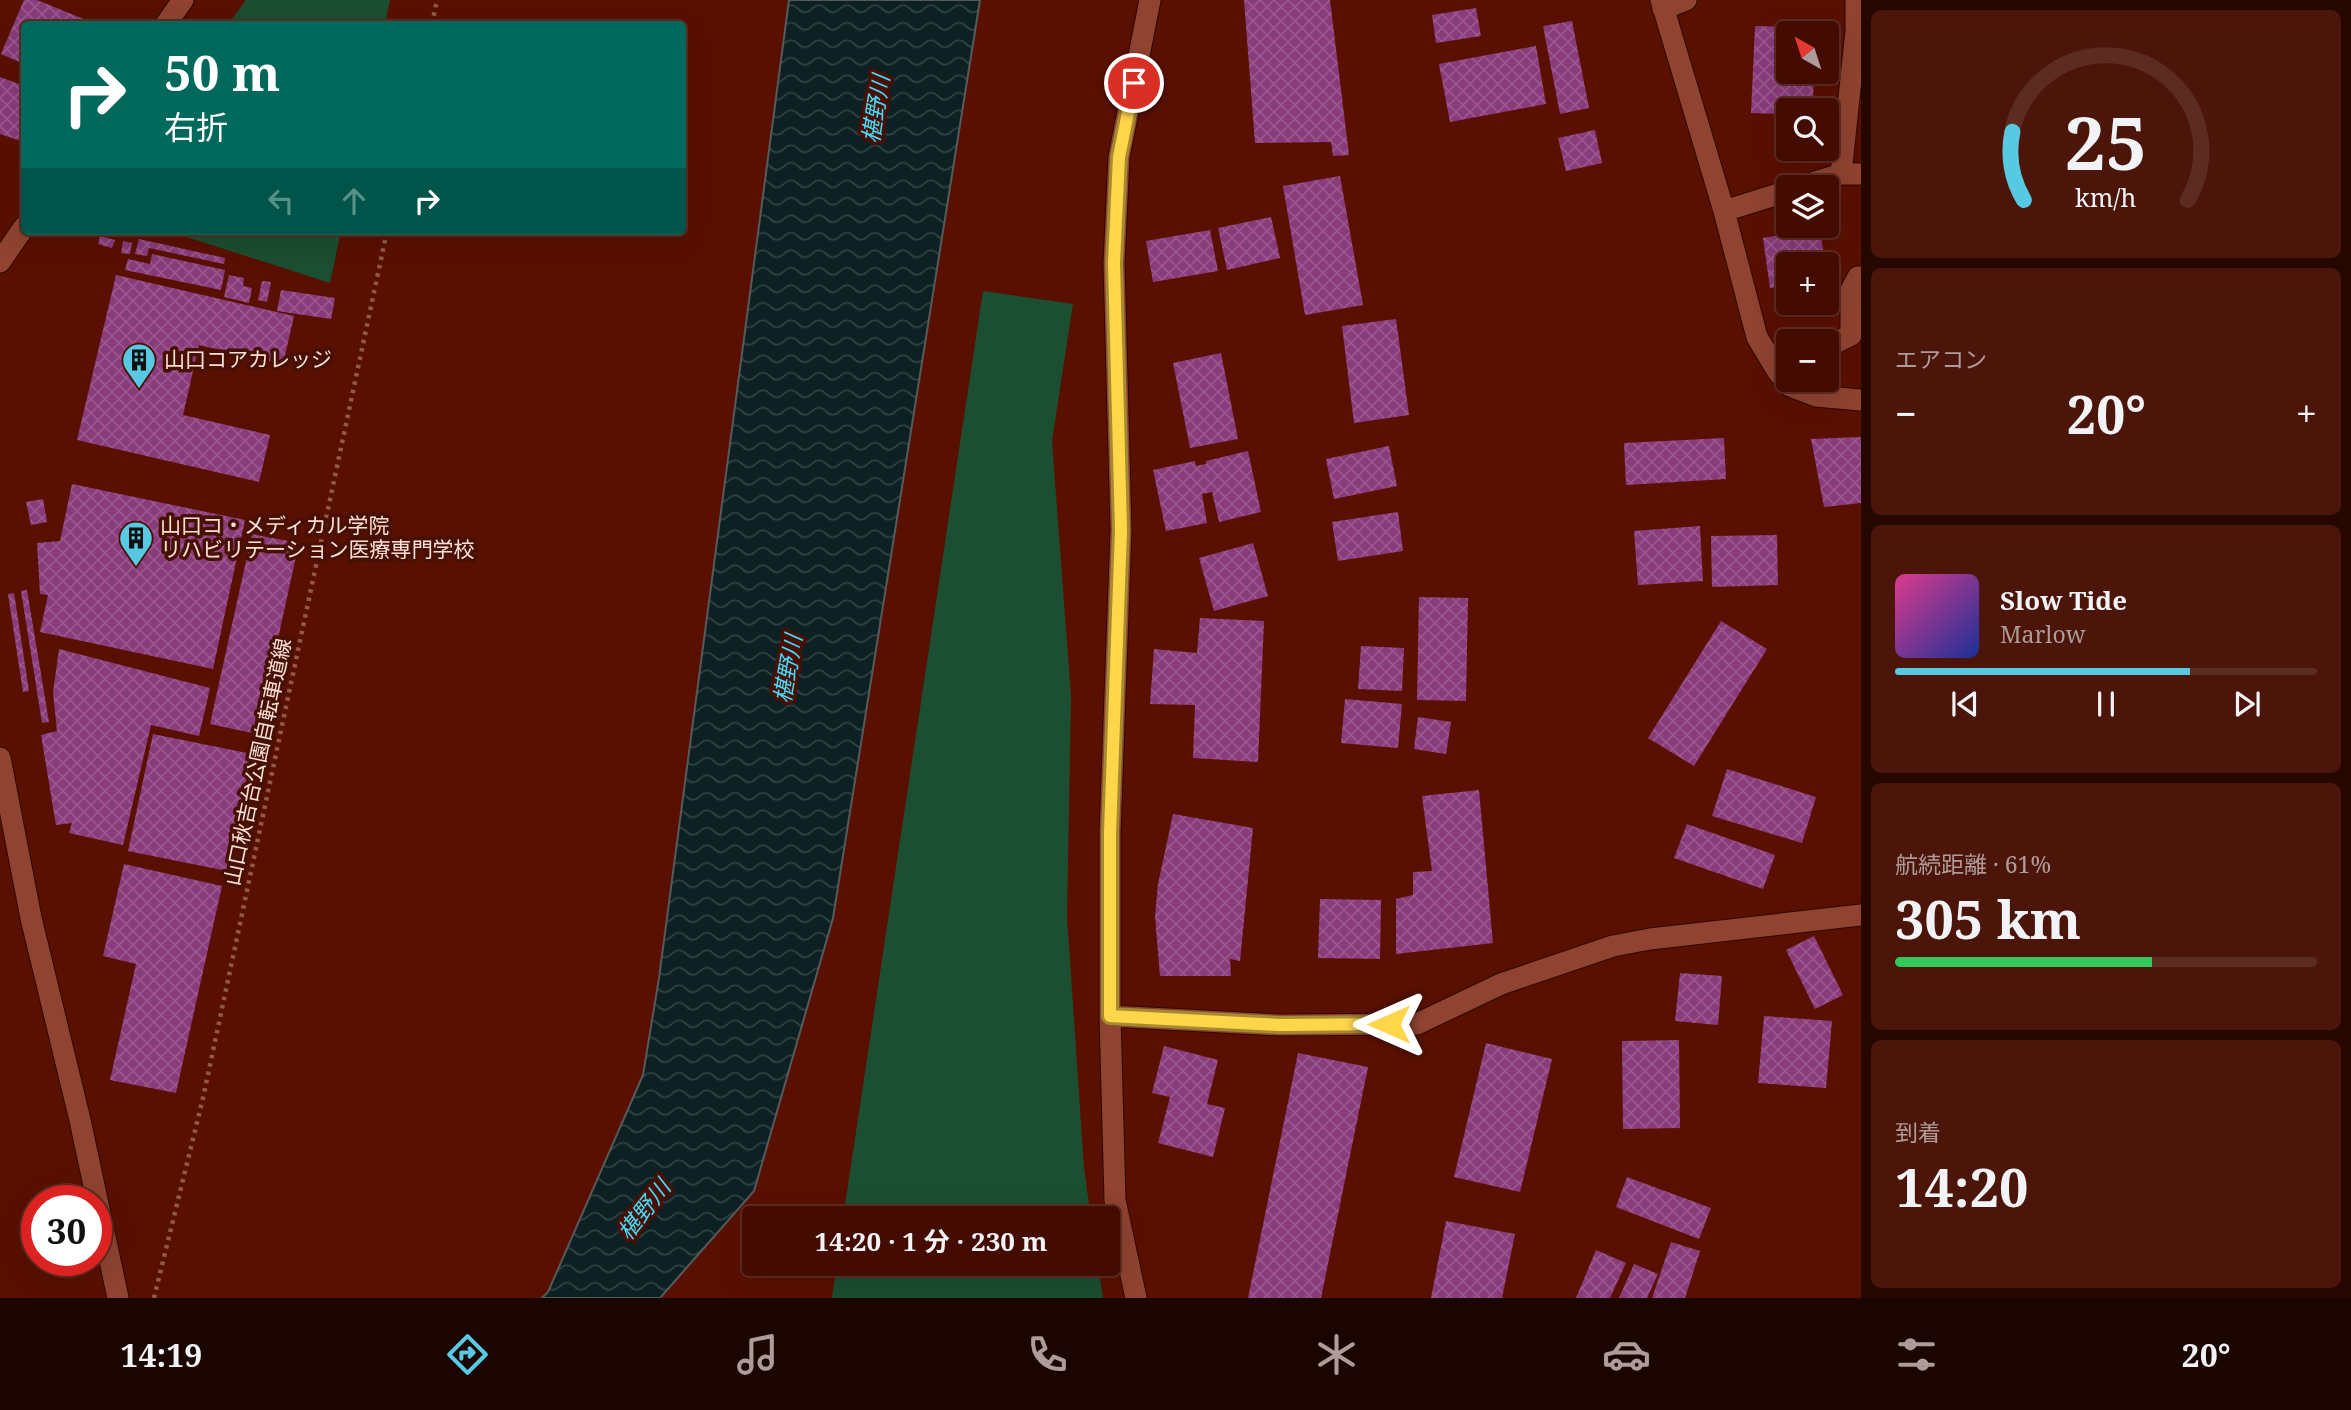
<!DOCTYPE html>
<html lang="ja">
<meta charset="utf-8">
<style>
body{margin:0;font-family:"Noto Serif","Noto Sans JP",serif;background:#4b150a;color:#f1f3f6;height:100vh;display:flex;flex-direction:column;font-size:26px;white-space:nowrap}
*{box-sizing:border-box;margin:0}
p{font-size:23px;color:#af9b99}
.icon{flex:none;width:38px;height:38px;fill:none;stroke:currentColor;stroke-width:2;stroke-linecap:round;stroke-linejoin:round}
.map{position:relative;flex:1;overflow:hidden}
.drawer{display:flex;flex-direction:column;gap:10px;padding:10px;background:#250700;width:490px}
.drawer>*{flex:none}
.banner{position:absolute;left:21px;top:21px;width:665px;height:214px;border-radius:7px;box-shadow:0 7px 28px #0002,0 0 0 2px #5c2c22;background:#00695c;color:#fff;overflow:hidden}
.needle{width:46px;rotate:321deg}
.controls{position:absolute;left:1776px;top:21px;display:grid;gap:14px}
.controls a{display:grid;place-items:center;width:63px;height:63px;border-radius:7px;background:#440c00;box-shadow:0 7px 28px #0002,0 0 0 2px #5c2c22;font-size:35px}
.speed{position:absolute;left:21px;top:1185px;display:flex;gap:14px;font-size:35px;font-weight:700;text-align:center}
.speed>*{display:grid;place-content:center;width:91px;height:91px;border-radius:50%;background:#440c00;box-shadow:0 7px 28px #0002,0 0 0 2px #5c2c22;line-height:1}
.speed .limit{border:10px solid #d22;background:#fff;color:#111}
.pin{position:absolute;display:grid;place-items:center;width:60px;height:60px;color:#fff;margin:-30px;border:4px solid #fff;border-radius:50%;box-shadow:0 2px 7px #0007}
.me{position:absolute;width:77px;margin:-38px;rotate:270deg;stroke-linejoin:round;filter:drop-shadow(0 0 5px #0008)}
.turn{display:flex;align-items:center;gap:24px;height:147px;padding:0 28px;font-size:32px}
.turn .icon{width:91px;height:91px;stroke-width:2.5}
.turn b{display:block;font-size:49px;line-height:60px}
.lanes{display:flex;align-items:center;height:66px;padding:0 28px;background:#0003;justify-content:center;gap:35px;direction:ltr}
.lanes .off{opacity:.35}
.big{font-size:52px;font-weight:700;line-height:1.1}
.drawer .widget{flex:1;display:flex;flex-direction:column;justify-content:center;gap:10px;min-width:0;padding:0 24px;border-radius:10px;background:#4b150a}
.drawer .dial{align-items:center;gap:0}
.dial svg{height:182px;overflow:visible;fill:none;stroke:#5c2c22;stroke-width:7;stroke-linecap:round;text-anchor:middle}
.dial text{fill:#f1f3f6;stroke:none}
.song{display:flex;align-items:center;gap:21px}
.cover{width:84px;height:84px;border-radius:10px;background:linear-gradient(135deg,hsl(330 70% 55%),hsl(230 70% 35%))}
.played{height:7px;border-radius:4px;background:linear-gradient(90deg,#57c9e3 70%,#5c2c22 70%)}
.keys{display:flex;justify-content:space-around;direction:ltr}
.heat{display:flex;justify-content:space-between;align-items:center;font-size:38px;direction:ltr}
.charge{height:10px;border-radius:5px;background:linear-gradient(90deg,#34c759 61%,#5c2c22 0)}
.trip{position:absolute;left:742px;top:1206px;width:378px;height:70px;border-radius:7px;background:#440c00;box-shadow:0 7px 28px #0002,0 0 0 2px #5c2c22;font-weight:700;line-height:70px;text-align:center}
.tabs{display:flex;height:112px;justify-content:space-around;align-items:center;background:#1b0500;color:#af9b99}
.tabs .icon{width:49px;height:49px}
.tabs .on{color:#57c9e3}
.tabs b{font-size:32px;color:#f1f3f6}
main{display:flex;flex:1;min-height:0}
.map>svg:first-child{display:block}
.park{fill:#1c4e31}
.water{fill:url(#water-waves);stroke:#555a5b;stroke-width:2}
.building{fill:url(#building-cross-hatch)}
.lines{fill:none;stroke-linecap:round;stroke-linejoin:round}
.minor-casing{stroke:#2f0802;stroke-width:23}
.path{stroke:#92584b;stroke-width:4.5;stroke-dasharray:3.5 5;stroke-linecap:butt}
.minor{stroke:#8f4330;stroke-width:21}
.route-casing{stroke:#a68a30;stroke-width:18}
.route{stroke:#ffd54a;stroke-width:12}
.labels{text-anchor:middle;stroke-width:7;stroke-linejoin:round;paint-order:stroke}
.poi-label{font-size:21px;fill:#fce0d8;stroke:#471003;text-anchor:start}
.street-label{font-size:21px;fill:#fce0d8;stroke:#471003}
.water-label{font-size:23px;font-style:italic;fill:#43dcfd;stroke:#471003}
</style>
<main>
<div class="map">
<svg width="1861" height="1298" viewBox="0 0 1861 1298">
<defs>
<pattern id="water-waves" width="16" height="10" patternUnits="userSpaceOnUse" patternTransform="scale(1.75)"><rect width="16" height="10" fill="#0d2125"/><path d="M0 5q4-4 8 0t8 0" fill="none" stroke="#314144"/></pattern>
<pattern id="building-cross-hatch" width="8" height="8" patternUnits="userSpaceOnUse" patternTransform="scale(1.75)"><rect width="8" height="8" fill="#893b7b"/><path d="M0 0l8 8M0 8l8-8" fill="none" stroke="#9b578d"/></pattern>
</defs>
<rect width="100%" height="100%" fill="#5a1000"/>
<path class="park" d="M246,0H390L385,24H228Z
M168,231H341L330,283Z
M983,291L1073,304L1052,441L1071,696L1067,916L1084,1168L1091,1218H843Z
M837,1264H1098L1103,1298H832Z"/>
<path class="water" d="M789,0H980L833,918L754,1191L660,1298H542L548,1292L643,1075L659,978Z"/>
<path class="building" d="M24,0H37L96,24H24V64L1,54Z
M1244,0H1330L1349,155L1333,156L1331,142L1255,143Z
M1476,8L1481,36L1436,43L1432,15Z
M1572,21L1589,108L1560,114L1543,26Z
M1755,26L1816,28V33H1788V72H1814L1813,101L1785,100L1784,114L1751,113Z
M1536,46L1546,104L1450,122L1439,64Z
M0,77L24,86V142L0,134Z
M1595,130L1602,163L1566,171L1558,138Z
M1340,176L1363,305L1305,315L1283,186Z
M1271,217L1280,258L1227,270L1218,228Z
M1820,229L1825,264H1788V285L1770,288L1763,238Z
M1210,230L1218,271L1153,282L1146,241Z
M100,236L115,240L112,248L98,244Z
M139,239L225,258L224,264L149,248L147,256L135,254Z
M123,241L132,243L130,254L121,253Z
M152,254L225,270L221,290L125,270L128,259L150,264Z
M116,275L294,316L283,364L199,345L183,415L270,435L259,482L77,440Z
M229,275L244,278L243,286L252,288L249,303L224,297Z
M262,281L271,282L267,302L258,300Z
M281,290L335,298L331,319L277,311Z
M1396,319L1409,415L1354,423L1342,326Z
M1221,353L1238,439L1190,448L1173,363Z
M1861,437V503L1824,507L1811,439Z
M1724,438L1726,479L1626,485L1624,443Z
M1389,446L1397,486L1334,499L1326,459Z
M1248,451L1261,512L1219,522L1212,492L1202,494L1207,523L1166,531L1153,470L1195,461L1196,466L1206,464V461Z
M72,484L245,520L213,669L40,632L48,595L40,594L37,543L60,541Z
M43,499L47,522L31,525L26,502Z
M1398,512L1403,551L1338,561L1332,522Z
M1700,526L1703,581L1638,585L1634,531Z
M252,534L299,543L257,734L210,724Z
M1777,535L1778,585L1712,587L1711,536Z
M1253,543L1268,596L1214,611L1199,558Z
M27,590L49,722L42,723L21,591Z
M14,593L29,691L23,692L8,594Z
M1419,597L1468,598L1466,701L1417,700Z
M1200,618L1264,621L1258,762L1193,758L1195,705L1150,704L1154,649L1197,653Z
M1721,621L1767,649L1694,766L1648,738Z
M1361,646L1404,648L1402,691L1358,689Z
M59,649L210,688L199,736L151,725L123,845L69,833L72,823L56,825L41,735L57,731L53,692Z
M1345,699L1402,704L1398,748L1341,743Z
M1418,717L1451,722L1446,754L1414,749Z
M153,734L252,754L227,871L128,851Z
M1727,769L1816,797L1802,843L1712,816Z
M1479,790L1493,943L1396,954V899L1413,895V872L1432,871L1422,796Z
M1173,814L1253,828L1240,961L1230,959L1231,976H1160L1155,916L1158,884Z
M1687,824L1775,855L1763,889L1674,858Z
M124,864L222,886L176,1093L110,1080L136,964L103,956Z
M1320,899L1381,900L1380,959L1318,958Z
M1814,936L1843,995L1815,1009L1786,950Z
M1680,973L1722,976L1718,1025L1675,1021Z
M1764,1016L1832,1021L1826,1088L1758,1083Z
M1679,1040L1680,1128L1623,1129L1622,1041Z
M1486,1043L1552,1059L1520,1192L1454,1177Z
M1164,1046L1218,1060L1207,1104L1225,1108L1213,1157L1158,1143L1170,1097L1152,1093Z
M1298,1053L1368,1067L1321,1298H1248Z
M1627,1177L1711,1208L1699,1239L1616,1207Z
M1446,1221L1515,1234L1502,1298H1431Z
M1671,1242L1700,1251L1685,1298H1652Z
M1596,1250L1626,1263L1610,1298H1576Z
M1634,1264L1658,1274L1647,1298H1619Z"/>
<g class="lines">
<g class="minor-casing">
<path id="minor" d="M1661,0L1724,211L1757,337L1778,372L1790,386L1816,396L1861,400
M1856,0V31
M1663,9L1686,0
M166,24L183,0
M1841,174L1856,31L1861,30
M1799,187L1841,174H1861
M1724,211L1788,191
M0,262L24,227
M1827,347L1851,335V290L1858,277H1861
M0,758L31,918L80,1120L118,1298
M1110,1016L1279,1025L1417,1024L1501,984L1613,946L1650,939L1861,915
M1136,1298L1115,1200L1110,1016V833L1121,530L1114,263L1119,157L1150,0"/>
</g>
<path class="path" d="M432,24L437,0
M154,1298L203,1098L387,231"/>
<use href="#minor" class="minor"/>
</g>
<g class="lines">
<g class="route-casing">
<path id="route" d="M1134,83L1119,157L1114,263L1121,530L1110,833V1016L1279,1025L1389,1024"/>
</g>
<use href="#route" class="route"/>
</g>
<defs>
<g id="building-pin" transform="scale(1.75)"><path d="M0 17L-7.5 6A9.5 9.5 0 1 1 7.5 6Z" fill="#57c9e3" stroke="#471003"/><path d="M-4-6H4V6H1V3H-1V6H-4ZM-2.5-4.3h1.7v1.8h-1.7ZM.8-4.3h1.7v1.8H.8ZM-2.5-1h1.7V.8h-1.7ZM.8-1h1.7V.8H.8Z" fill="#111"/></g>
</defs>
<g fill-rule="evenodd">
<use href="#building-pin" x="139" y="360"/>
<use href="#building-pin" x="136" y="538"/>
</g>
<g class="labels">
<g class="poi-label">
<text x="164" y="367">山口コアカレッジ</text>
<text x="160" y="533">山口コ・メディカル学院<tspan x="160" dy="24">リハビリテーション医療専門学校</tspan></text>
</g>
<g class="street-label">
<text transform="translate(258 762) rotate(-78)" y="7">山口秋吉台公園自転車道線</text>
</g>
<g class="water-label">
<text transform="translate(876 109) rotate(-81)" y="8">椹野川</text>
<text transform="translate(788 669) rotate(-80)" y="8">椹野川</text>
<text transform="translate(644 1210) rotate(-52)" y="8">椹野川</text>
</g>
</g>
</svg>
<div class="controls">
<a><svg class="needle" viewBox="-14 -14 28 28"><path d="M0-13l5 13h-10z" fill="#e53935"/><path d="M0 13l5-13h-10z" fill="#af9b99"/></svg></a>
<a><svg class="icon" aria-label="search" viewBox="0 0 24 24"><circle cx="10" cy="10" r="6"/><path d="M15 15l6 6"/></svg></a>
<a><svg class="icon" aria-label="layers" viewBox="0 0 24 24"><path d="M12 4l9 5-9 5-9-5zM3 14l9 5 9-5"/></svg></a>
<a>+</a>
<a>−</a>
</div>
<div class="speed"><div class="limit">30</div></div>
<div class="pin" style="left:1134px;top:83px;background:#d93025"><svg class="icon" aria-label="arrive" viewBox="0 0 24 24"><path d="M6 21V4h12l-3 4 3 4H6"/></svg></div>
<svg class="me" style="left:1389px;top:1024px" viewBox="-20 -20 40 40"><path d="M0-17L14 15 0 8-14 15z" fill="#ffd54a" stroke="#fff" stroke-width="4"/></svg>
<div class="trip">14:20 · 1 分 · 230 m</div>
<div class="banner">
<div class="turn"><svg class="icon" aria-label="right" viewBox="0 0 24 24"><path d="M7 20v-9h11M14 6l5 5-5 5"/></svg><div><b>50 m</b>右折</div></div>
<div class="lanes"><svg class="icon off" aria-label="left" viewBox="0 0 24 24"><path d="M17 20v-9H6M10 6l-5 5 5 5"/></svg><svg class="icon off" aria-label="ahead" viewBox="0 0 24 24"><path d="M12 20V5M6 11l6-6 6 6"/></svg><svg class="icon" aria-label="right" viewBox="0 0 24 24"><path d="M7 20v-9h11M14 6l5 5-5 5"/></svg></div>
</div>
</div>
<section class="drawer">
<div class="widget dial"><svg viewBox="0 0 100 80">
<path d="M14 69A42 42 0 1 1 86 69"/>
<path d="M14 69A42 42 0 0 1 9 39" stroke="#57c9e3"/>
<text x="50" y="56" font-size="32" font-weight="700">25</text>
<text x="50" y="72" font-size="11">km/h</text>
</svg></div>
<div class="widget"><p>エアコン</p>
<div class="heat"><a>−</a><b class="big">20°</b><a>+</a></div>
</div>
<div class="widget">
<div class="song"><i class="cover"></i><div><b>Slow Tide</b><p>Marlow</p></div></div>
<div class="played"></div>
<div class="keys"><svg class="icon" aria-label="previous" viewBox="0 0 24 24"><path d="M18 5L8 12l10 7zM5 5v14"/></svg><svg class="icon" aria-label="pause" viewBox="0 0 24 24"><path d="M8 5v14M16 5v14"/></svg><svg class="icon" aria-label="next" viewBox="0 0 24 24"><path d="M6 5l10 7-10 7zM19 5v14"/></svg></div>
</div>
<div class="widget"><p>航続距離 · 61%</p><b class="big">305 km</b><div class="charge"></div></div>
<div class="widget"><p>到着</p><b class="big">14:20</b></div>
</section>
</main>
<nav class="tabs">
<b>14:19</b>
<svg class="icon on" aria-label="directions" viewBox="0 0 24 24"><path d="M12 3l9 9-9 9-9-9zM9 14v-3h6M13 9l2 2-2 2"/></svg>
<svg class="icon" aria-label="music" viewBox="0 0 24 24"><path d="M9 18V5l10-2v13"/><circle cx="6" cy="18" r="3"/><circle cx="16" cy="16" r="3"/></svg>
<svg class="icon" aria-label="phone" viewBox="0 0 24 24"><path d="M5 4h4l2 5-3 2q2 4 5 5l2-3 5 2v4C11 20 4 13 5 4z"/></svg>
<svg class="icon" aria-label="climate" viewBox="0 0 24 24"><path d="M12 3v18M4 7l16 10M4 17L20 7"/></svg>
<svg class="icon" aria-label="car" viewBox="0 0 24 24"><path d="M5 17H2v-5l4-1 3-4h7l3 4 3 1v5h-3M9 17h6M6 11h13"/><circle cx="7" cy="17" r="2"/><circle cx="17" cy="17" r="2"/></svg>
<svg class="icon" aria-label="filters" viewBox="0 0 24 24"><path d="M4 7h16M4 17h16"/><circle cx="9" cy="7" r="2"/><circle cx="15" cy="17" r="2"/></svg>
<b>20°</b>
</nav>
